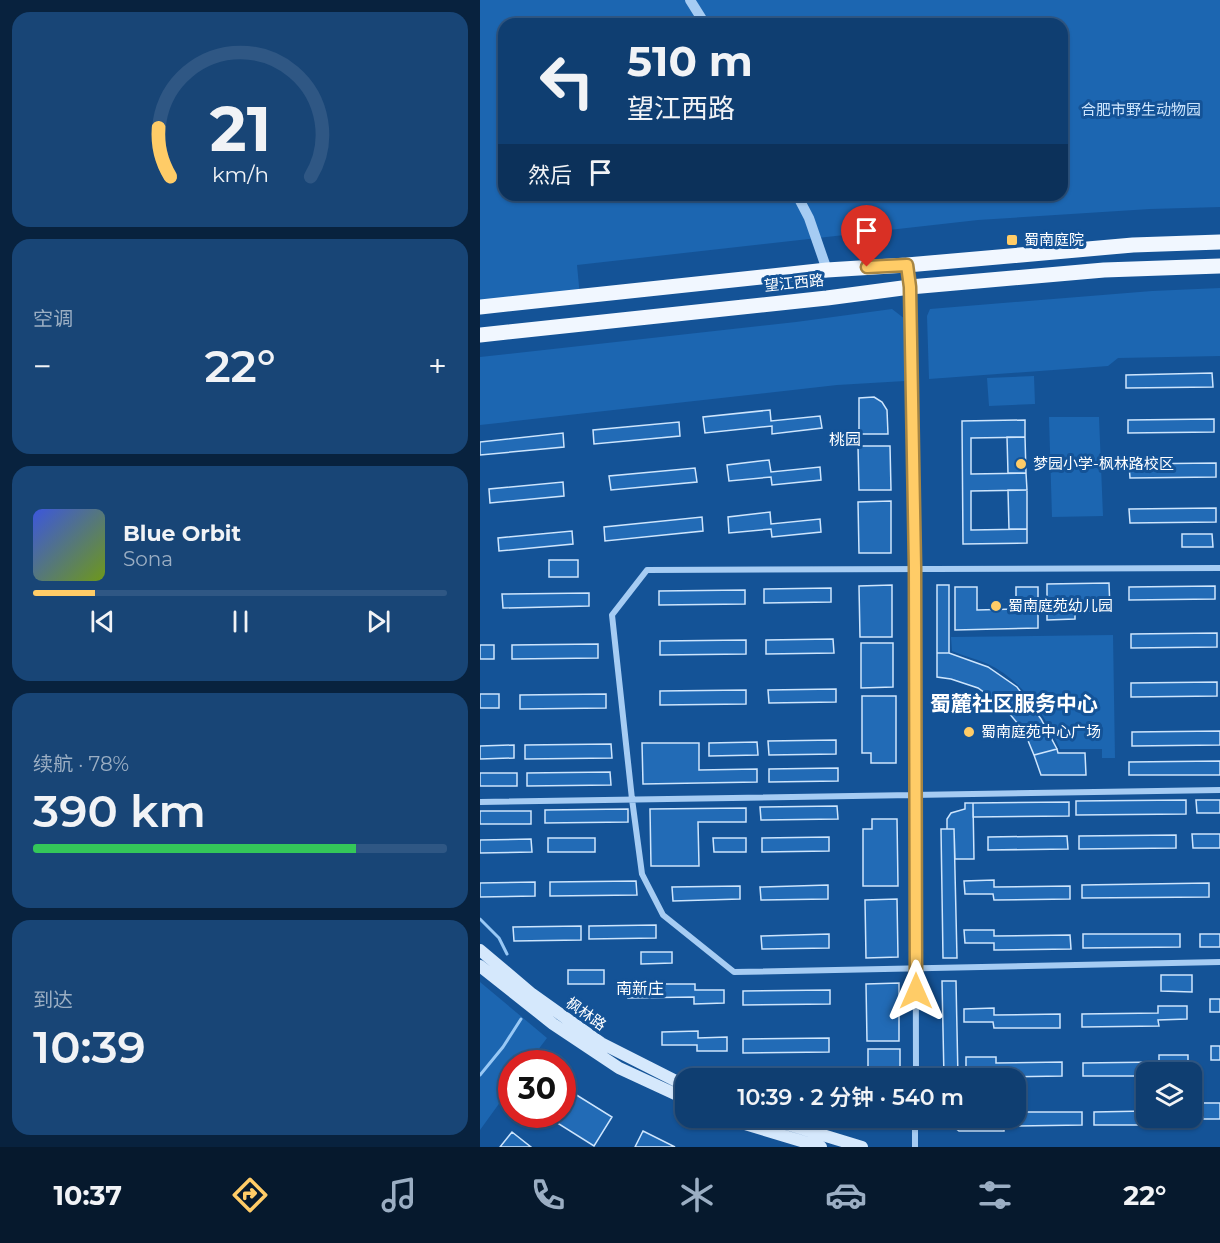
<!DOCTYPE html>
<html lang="zh">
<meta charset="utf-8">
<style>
body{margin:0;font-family:Montserrat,"Noto Sans SC",sans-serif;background:#184576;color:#f1f3f6;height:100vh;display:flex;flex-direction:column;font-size:22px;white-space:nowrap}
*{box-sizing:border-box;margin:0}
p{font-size:20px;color:#9baec3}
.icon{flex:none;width:33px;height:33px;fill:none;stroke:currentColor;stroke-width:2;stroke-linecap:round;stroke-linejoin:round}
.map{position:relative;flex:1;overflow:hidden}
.panel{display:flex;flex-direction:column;gap:12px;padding:12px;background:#08223e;width:480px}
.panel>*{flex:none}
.banner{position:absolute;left:18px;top:18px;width:570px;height:183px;border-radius:18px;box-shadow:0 2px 4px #0004,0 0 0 2px #2f5784;background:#0f3e71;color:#f1f3f6;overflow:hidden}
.tools{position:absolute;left:656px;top:1062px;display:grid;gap:12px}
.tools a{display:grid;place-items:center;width:66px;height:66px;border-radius:12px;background:#0f3e71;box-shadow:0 2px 4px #0004,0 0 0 2px #2f5784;font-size:30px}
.speed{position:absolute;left:18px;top:1050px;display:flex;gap:12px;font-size:30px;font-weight:700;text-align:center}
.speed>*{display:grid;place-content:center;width:78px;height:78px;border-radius:50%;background:#0f3e71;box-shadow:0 2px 4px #0004,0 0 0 2px #2f5784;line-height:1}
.speed .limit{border:9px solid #d22;background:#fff;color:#111}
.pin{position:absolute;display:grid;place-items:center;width:51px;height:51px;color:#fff;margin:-62px -26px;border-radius:50% 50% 50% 0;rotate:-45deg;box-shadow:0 0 6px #0007}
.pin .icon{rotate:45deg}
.me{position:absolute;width:66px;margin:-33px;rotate:0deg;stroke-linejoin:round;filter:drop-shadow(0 0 4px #0008)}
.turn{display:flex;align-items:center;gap:21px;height:126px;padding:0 30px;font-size:27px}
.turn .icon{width:78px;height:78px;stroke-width:2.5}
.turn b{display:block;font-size:42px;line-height:51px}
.then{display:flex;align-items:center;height:57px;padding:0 30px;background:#0003;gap:12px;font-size:22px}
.big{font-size:45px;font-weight:600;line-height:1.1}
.panel .widget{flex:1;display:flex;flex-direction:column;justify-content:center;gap:9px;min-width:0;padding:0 21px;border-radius:18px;background:#184576}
.panel .dial{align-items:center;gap:0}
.dial svg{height:156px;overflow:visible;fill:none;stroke:#2f5784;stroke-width:7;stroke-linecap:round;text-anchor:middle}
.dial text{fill:#f1f3f6;stroke:none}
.song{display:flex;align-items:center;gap:18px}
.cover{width:72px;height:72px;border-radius:9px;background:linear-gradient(135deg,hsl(230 70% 55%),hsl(80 70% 35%))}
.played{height:6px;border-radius:3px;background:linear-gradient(90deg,#ffcc67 15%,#2f5784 15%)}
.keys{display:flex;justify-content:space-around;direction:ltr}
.heat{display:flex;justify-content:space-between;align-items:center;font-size:33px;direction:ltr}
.charge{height:9px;border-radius:4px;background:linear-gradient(90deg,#34c759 78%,#2f5784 0)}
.trip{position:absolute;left:195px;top:1068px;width:351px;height:60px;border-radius:18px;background:#0f3e71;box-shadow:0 2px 4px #0004,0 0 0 2px #2f5784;font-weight:600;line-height:60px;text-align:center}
.tab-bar{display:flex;height:96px;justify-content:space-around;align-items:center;background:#06192d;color:#9baec3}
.tab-bar .icon{width:42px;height:42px}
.tab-bar .active{color:#ffcc67}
.tab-bar b{font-size:27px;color:#f1f3f6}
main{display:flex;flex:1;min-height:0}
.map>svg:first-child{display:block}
.green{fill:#1c66b1;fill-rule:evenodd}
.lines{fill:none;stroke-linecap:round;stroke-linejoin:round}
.stream{stroke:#98c8f5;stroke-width:3}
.building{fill:#226bb6;stroke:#cde5fd;stroke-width:1.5}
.minor{stroke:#a6ccf3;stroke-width:6}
.tertiary{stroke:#a6ccf3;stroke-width:10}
.secondary{stroke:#d5e8fc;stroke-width:12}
.primary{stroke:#f1f7ff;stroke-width:15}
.route-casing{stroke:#a68543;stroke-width:15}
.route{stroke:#ffcc67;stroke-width:10}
.poi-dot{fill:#ffcc67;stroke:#145397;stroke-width:2}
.labels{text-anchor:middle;stroke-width:6;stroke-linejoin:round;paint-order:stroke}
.park-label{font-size:15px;fill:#cde5fd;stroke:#145397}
.poi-label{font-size:15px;fill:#fff;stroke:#145397;text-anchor:start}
.street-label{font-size:15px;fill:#fff;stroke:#145397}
.neighbourhood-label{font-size:16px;fill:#fff;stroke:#145397}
.district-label{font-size:21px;font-weight:bold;fill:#fff;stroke:#145397}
</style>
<main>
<section class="panel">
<div class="widget dial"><svg viewBox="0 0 100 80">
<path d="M14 69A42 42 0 1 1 86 69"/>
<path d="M14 69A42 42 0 0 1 8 44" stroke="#ffcc67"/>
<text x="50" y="56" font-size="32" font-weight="700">21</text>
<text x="50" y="72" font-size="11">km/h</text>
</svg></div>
<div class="widget"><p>空调</p>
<div class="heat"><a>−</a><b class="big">22°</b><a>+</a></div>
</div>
<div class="widget">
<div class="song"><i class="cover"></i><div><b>Blue Orbit</b><p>Sona</p></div></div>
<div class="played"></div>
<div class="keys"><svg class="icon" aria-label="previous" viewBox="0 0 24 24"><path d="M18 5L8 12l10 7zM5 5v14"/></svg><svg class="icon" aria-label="pause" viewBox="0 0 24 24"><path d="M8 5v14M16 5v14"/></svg><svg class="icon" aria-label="next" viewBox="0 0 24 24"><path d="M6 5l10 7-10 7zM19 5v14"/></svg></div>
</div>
<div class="widget"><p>续航 · 78%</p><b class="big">390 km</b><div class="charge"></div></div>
<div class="widget"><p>到达</p><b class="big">10:39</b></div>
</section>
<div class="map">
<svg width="740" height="1147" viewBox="0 0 740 1147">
<rect width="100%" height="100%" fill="#145397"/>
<path class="green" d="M0,0H740V207L670,209L498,220L97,265L100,297L0,307ZM24,24H582V195H24Z
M740,288V356L638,358L628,366L449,379L447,316L450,309L672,291Z
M412,309L425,319V381L357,385L0,425V357L316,322Z
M554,376L555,404L509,406L507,378Z
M569,417H619L623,516L572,517Z
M633,635L635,758H622V749H580C566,716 542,680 508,664C496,659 484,656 472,651L471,637Z
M0,982L67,1038L48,1063L32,1064L31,1087L0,1130Z"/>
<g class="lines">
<path class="stream" d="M0,919L19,938L27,954
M0,1075L23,1047L41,1019"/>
</g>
<path class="building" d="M732,373L733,387L646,388V375Z
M394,397L402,402L407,410L408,434H379V398Z
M290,410L291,421L340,416L342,428L292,434V426L225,433L223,417Z
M734,419V432L648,433V420Z
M545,420V437L491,438V474L546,473L547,490L491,491V530L547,529V543L483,544L482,421Z
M199,422L200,436L114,444L113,430Z
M83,433L84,447L0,455V442Z
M527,437H545L546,473H528Z
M378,446H410L411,490H379Z
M289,460L291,472L340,467L341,480L292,485L291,477L249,481L247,465Z
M736,463V477L650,478L649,464Z
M215,468L217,482L131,490L129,476Z
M83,482L84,496L10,503L9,489Z
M528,490H547V529H529Z
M411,501V553H379L378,502Z
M736,508V522L650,523L649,509Z
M290,512L291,524L340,519L341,532L292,537L291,529L249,533L248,517Z
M222,517L223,531L125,541L124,527Z
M92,531L93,544L19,551L18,538Z
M702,534H732L733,547H702Z
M69,560H98V577H69Z
M629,583L630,610L595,611V619L567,620V584Z
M412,585V637H380L379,586Z
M457,585H469V653H457Z
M735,586V599L649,600V587Z
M475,587H497V610L536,609V587H558V628L475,630Z
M351,588V602L284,603V589Z
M265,590V604L179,605V591Z
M109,593V606L23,608L22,594Z
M737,633V647L651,648V634Z
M353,639L354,653L286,654V640Z
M266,640V654L180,655V641Z
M381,643H413V687L381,688Z
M118,644V658L32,659V645Z
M0,645H14V659H0Z
M457,653H469L508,667L537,687L561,719L577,749L554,755L544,731L523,706L498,688L471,679L457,677Z
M737,682V696L651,697V683Z
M356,689V702L289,703L288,690Z
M266,690V704L180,705V691Z
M0,694H19V708H0Z
M126,694V708L40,709V695Z
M382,696H416V763H391V753H382Z
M740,731V745L652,746V732Z
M356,740V754L289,755L288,741Z
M277,742L278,755L229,756V743Z
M162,743H219V770L277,769V782L163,784Z
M131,744L132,758L45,759V745Z
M34,745V758L0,759V746Z
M577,749L578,753H605L606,775H561L554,755Z
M740,761V775H649V762Z
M358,768V781L289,782V769Z
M130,772L131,785L47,786V773Z
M0,773H37V786H0Z
M706,800V814L596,815V801Z
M716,800H740V813H717Z
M589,802V816L493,817V803Z
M485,803H493L494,859H475L474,829H467V819L471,813L485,809Z
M357,806L358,819L281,820L280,807Z
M266,808V822H218L219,866H171L170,809Z
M148,809V822L65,823V810Z
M0,811H51V824H0Z
M392,819H417L418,886H383V829H392Z
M461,829H474L477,958H463Z
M712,834H740V848H713Z
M696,835V848L599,849V836Z
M587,836L588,849L508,850V837Z
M349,837V851L282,852V838Z
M68,838H115V852H68Z
M233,838H266V852H234Z
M51,839L52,852L0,853V840Z
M514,880V887L590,886V899L514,900L513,894H485L484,881Z
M156,881L157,895L70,896V882Z
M55,882V896L0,897V883Z
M729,883V897L602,898V885Z
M348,885V899L281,900L280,887Z
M260,886V899L193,901L192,887Z
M417,899L418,957L386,958L385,900Z
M176,925V938L109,939V926Z
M101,926V940L34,941L33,927Z
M484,930H514V936L590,935L591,949L514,950V943H485Z
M349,934V948L282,949L281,936Z
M603,934H700V947L603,948Z
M720,934H740V947H720Z
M161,952H192V963L161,964Z
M88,970H124V984H88Z
M681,975H712V992L681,991Z
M462,981H476L478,1078H464Z
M419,983V1041H387L386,984Z
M148,984H215V990H244V1003L214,1004V997L148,998Z
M350,990V1004L263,1005V991Z
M730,999H740V1012H730Z
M678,1006H707V1019L678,1020L679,1026L602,1027V1014L678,1013Z
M514,1008V1015L580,1014V1028H514L513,1022H484V1009Z
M218,1031V1038L247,1037V1051H217V1045H182V1032Z
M349,1038V1052L263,1053V1039Z
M731,1046H740V1060H731Z
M388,1049H420V1078H388Z
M679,1055H708V1068L680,1069V1072H666V1076H603V1063L679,1062Z
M486,1057H516V1063L582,1062V1076L515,1077V1070H486Z
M82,1086L132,1117L114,1146L63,1114H82Z
M723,1103H740V1119H723Z
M666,1111V1118H707H678V1125H614V1112Z
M538,1112H602V1125L538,1126Z
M465,1118H524V1131H479L465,1120Z
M163,1131L195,1147H155Z
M32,1132L51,1147H20Z"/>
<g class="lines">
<path class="minor" d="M427,266L430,287L435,567L436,1078
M740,568L167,570L132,615L152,799L162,874L183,915L254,972L740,962
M0,802L740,790
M435,1147V1118"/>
<path class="tertiary" d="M210,0L225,24
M317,195L329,218L347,270"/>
<path class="secondary" d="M0,950L52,994L121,1043L206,1086
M0,966L73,1024L139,1068L206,1099
M245,1118L341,1147
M287,1118L382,1147"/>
<path class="primary" d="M0,307L347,270L427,265L653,245L740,242
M0,335L347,298L430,287L624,270L740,266"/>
</g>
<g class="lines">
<g class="route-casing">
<path id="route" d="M387,267L427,265L430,287L435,567L436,991"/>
</g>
<use href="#route" class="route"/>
</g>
<g class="poi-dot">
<rect x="526" y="234" width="12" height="12" rx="3"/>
<circle cx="541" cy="464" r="6"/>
<circle cx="516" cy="606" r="6"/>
<circle cx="489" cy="732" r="6"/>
</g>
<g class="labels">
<g class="park-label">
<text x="661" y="115">合肥市野生动物园</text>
</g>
<g class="poi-label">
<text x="544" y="245">蜀南庭院</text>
<text x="553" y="469">梦园小学-枫林路校区</text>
<text x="528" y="611">蜀南庭苑幼儿园</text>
<text x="501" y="737">蜀南庭苑中心广场</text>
</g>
<g class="street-label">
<text transform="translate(314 283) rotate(-6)" y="5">望江西路</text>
<text transform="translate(106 1014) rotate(35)" y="5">枫林路</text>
</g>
<g class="neighbourhood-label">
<text x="365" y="445">桃园</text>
<text x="160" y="994">南新庄</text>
</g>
<g class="district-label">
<text x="534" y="711">蜀麓社区服务中心</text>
</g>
</g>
</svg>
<div class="tools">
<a><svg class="icon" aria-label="layers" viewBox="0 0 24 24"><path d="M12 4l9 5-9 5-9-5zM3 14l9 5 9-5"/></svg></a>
</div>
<div class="speed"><div class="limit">30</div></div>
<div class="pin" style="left:387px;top:267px;background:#d93025"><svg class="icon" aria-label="arrive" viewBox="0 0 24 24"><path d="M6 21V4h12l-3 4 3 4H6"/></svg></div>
<svg class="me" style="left:436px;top:991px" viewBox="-20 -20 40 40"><path d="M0-17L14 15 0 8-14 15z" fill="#ffcc67" stroke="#fff" stroke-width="4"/></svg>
<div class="trip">10:39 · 2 分钟 · 540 m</div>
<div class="banner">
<div class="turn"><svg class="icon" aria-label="left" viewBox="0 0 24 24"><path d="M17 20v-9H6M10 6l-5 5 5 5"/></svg><div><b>510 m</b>望江西路</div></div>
<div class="then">然后<svg class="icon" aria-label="arrive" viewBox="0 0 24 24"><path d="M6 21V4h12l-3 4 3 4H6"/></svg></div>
</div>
</div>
</main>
<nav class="tab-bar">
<b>10:37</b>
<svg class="icon active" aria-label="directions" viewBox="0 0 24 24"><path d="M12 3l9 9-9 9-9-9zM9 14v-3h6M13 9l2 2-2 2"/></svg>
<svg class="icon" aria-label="music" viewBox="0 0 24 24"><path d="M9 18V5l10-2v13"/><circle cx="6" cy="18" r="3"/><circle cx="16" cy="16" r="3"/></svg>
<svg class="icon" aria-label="phone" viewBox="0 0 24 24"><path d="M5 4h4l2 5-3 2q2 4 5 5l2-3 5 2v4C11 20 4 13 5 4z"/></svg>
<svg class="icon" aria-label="climate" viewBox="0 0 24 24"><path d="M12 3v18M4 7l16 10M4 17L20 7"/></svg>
<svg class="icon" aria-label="car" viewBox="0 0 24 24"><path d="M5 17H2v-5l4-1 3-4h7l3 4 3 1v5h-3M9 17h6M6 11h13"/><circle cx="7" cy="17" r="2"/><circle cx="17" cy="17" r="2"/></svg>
<svg class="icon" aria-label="filters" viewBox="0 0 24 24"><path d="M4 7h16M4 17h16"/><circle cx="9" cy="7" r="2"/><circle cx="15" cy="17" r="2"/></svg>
<b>22°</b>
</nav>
